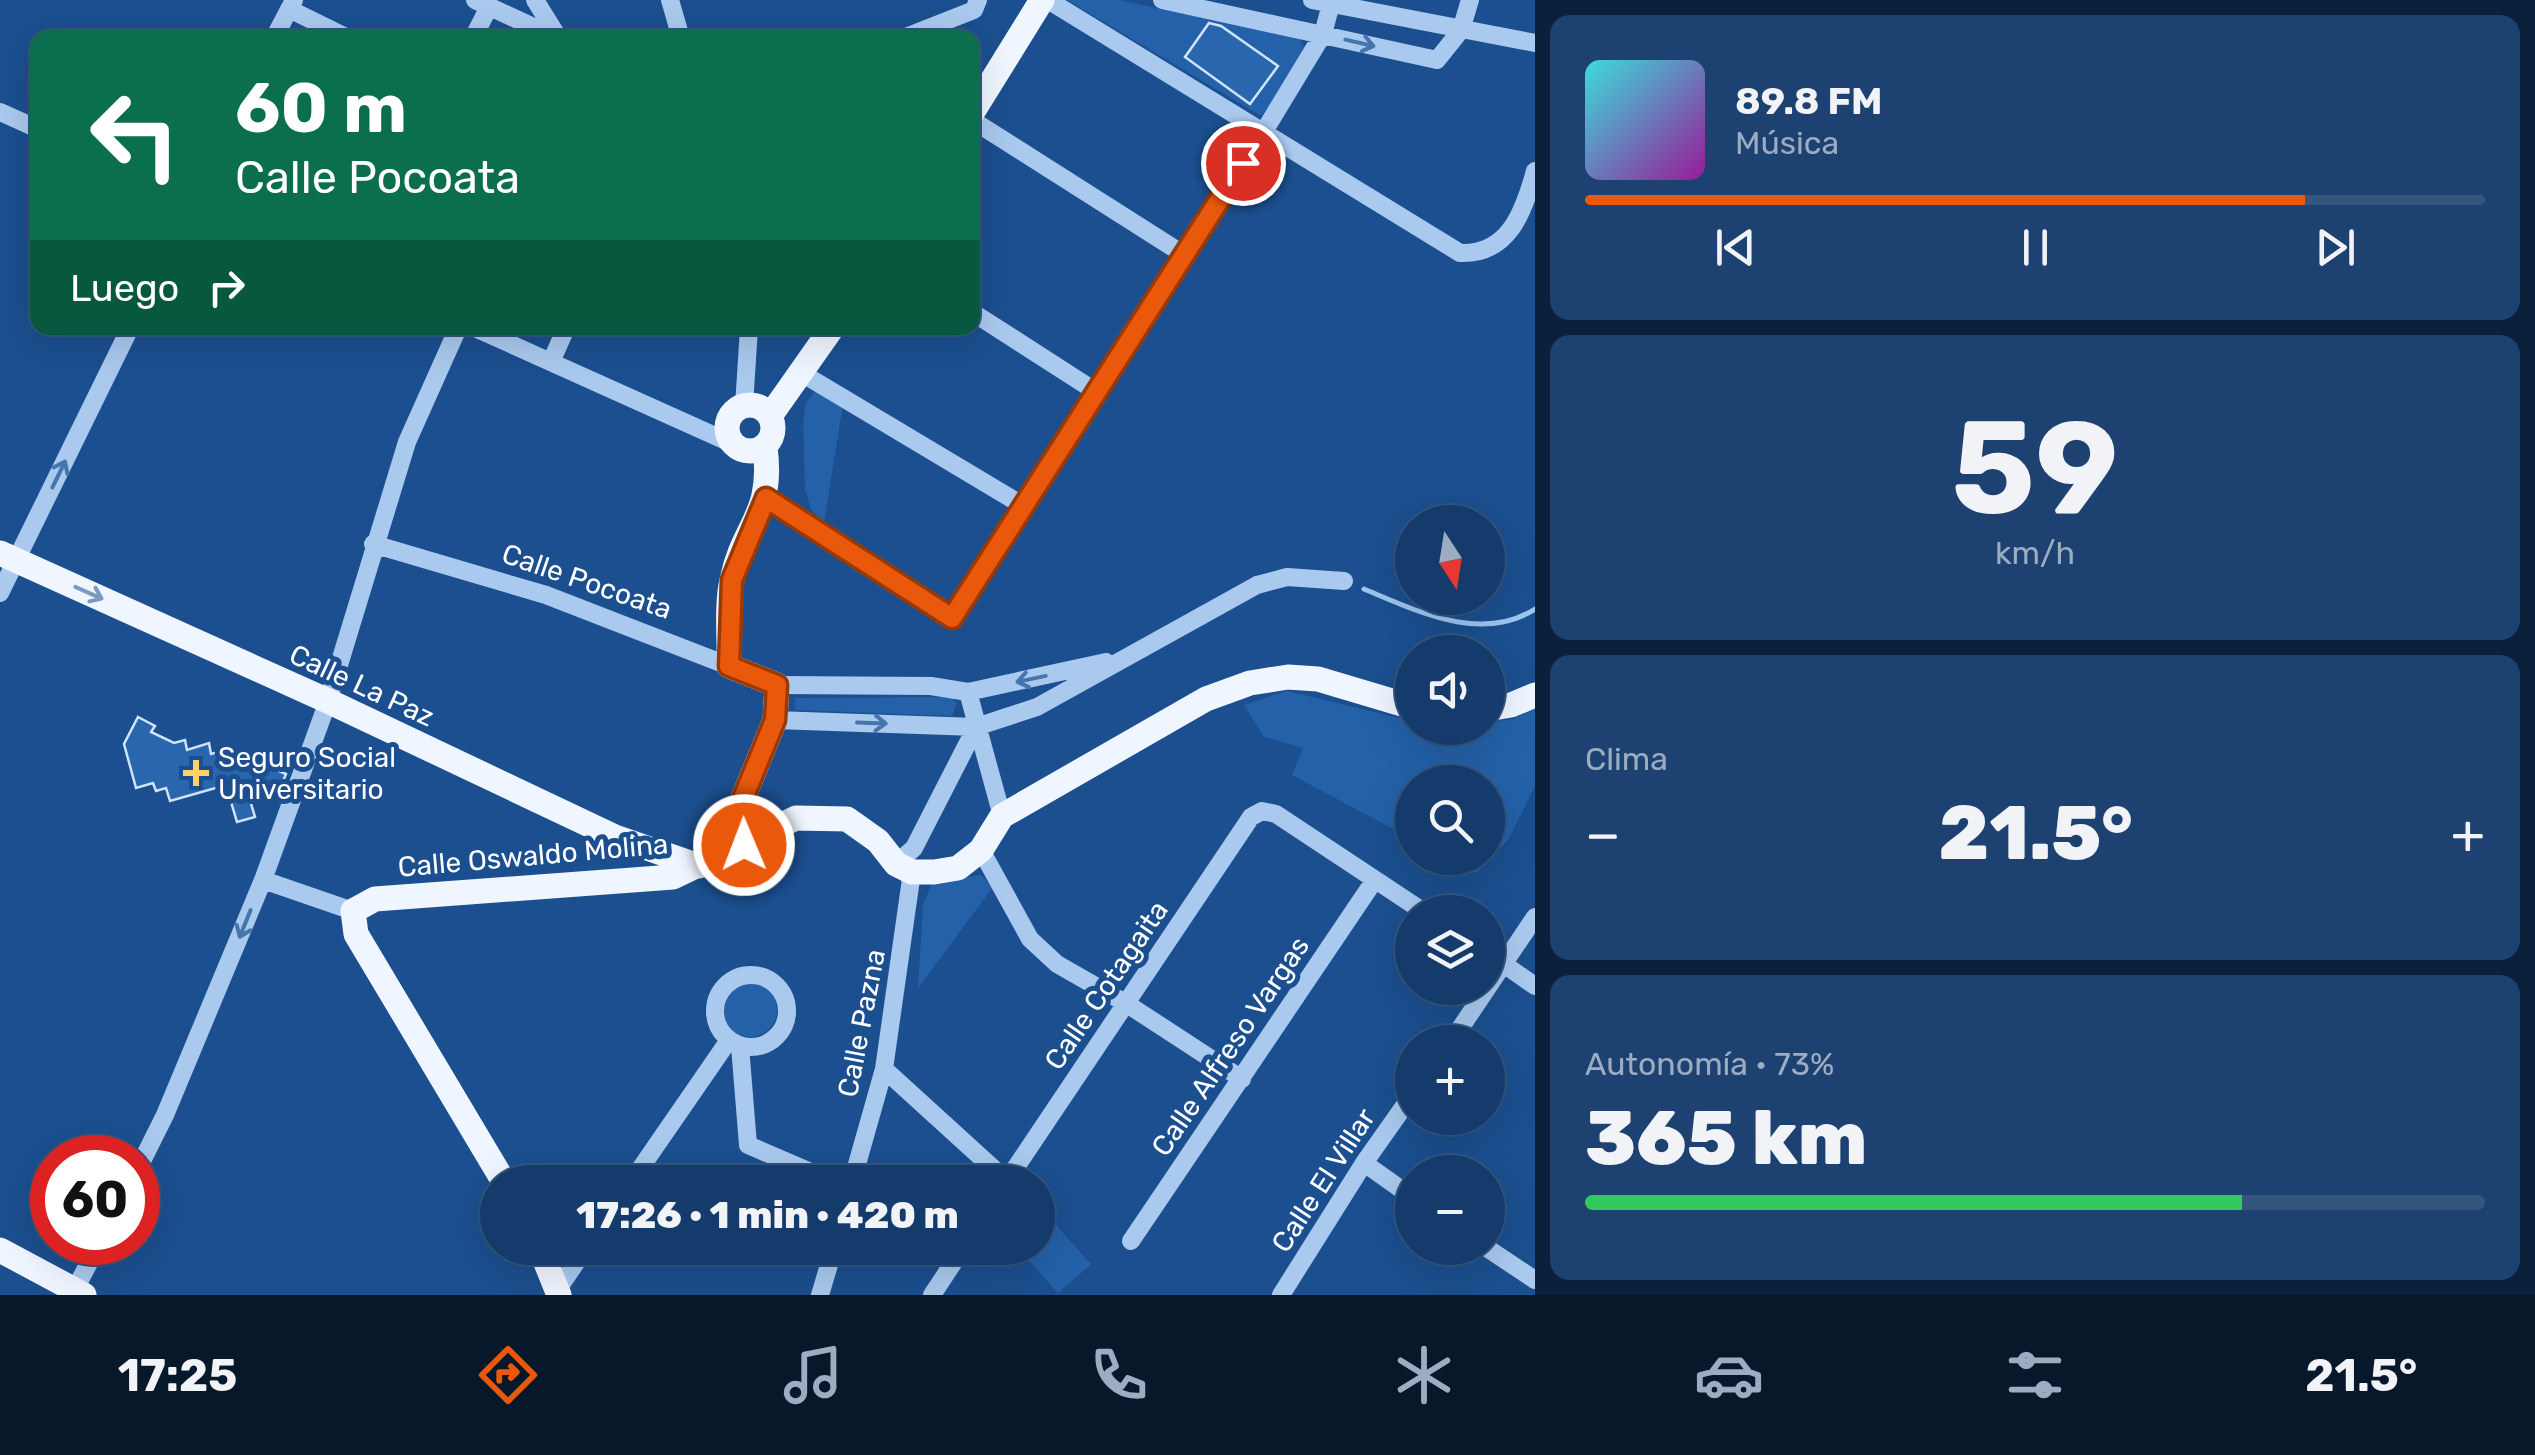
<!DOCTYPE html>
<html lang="es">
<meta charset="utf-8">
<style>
body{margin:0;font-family:Rubik,sans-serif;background:#1d4271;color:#f1f3f6;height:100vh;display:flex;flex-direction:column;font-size:38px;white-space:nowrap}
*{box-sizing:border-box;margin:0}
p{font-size:32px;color:#9dadc1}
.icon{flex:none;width:55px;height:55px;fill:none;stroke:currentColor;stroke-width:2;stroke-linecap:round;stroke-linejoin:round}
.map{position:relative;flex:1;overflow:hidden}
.details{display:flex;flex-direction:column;gap:15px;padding:15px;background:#0b203b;width:1000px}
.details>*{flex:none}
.banner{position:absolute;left:30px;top:30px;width:950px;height:305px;border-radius:20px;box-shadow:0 10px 40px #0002,0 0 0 2px #33557e;background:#0b6e4f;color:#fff;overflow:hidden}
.needle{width:65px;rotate:168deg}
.fabs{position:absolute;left:1395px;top:505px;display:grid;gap:20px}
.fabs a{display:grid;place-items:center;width:110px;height:110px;border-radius:50%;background:#143b6b;box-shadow:0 10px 40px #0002,0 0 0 2px #33557e;font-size:50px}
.speed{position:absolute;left:30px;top:1135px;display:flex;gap:20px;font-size:50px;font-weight:700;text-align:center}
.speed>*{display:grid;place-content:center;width:130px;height:130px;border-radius:50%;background:#143b6b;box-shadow:0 10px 40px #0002,0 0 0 2px #33557e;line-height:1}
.speed .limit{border:15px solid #d22;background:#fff;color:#111}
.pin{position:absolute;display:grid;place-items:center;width:85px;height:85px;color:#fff;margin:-42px;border:5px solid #fff;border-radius:50%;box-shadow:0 2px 10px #0007}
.me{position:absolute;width:110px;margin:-55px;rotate:359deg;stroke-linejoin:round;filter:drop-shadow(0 0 8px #0008)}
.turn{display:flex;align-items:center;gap:35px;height:210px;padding:0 40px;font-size:45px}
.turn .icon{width:130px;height:130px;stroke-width:2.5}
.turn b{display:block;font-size:70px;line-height:85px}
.then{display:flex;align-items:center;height:95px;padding:0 40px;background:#0003;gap:20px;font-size:38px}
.big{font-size:75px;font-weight:800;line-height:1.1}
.details .tile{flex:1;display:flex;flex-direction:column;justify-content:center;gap:15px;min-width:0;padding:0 35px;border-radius:20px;background:#1d4271}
.details .dial{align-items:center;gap:0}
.dial b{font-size:130px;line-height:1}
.song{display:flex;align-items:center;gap:30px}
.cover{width:120px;height:120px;border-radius:15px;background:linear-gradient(135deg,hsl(180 70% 55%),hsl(300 70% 35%))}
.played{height:10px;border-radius:5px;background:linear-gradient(90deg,#ea580c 80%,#33557e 80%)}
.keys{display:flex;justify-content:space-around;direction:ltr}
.heat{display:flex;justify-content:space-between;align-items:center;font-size:55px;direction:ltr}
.charge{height:15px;border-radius:8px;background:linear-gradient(90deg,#34c759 73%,#33557e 0)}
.trip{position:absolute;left:480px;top:1165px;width:575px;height:100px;border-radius:50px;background:#143b6b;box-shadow:0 10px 40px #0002,0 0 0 2px #33557e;font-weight:800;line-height:100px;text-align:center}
.tab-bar{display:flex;height:160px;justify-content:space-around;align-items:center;background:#08182b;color:#9dadc1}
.tab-bar .icon{width:70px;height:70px}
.tab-bar .on{color:#ea580c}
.tab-bar b{font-size:45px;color:#f1f3f6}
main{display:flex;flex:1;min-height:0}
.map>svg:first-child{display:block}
.green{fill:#2461a8}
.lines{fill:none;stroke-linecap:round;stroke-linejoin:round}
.stream{stroke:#9cc4f0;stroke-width:5}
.building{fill:#2a66ad;stroke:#cfe3fa;stroke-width:2.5}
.minor{stroke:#a9c9ee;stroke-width:18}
.major{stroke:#f0f6ff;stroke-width:25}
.oneway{stroke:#4674ac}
.oneway2{stroke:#7b9ac1}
.route-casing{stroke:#983908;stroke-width:25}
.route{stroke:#ea580c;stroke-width:18}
.poi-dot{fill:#ffd166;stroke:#1b4f8f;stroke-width:4}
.labels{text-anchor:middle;stroke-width:10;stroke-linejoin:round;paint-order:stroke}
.street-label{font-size:28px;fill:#fff;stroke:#1b4f8f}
.poi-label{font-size:28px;fill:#fff;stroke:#1b4f8f;text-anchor:start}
</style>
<main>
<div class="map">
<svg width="1535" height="1295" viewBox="0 0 1535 1295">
<rect width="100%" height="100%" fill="#1b4f8f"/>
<path class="green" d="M1067,0H1119L1299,38L1304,47L1270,106L1261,116Z
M815,391L843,405L824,522L811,510L805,489L803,422L806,403Z
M1287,691L1412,721V728H1488V722L1513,719L1535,709V786L1508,840L1476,873L1446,858H1488V782H1412V839L1292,775L1303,748L1264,737L1244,705Z
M951,697L957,703L952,716L795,710V698Z
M981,875L993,887L918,988L923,905L932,883Z
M723 1010a27 27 0 1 1 54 0a27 27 0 1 1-54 0Z
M1043,1211L1091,1264L1058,1293L1018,1248H1038V1217Z"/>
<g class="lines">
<path class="stream" d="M1364,589C1415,610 1481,644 1535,609"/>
</g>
<path class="building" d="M1209,23L1221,26L1278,66L1250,104L1185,57Z
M138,717L155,726L151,732L174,743L185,740L187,750L209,743L211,754L229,749L286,774L280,789L250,800L255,817L237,822L226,785L170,801L166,788L156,791L153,783L136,788L124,744Z"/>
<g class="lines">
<path class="minor" d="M475,0L557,38
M535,0L558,37
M670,0L681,38
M1048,0L1460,253C1509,255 1524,211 1535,171
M1162,0L1437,60L1461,30L1470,0
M1312,0L1535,43
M289,9L348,38
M274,38L294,0
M473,38L489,7
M903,38L974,10L978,0
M0,112L38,129
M972,120L1183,254
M972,312L1098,393
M475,328L733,444
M551,362L566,328
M803,374L1022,505
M744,406L749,328
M766,498L952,618L1263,133L1323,34L1331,4
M373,544L546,595L729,666
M0,593L130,328
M777,685L931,686L968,692L1106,662
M968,692L1002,816
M775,720L976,727L1037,707L1257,585L1287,577L1344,581
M981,850L1030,939L1057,964L1127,1004L1242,1079
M896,864L914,848L976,727
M263,880L353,911
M1488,953L1535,986
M715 1011a36 36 0 1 1 72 0a36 36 0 1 1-72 0Z
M1451,1042L1535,917
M740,1046L748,1145L834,1182
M884,1069L1007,1181
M1364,1163L1412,1197
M138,1169L165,1115L263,880L328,701L407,442L458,328
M631,1182L729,1040
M852,1182L884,1069L912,872
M1006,1182L1251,817L1262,811L1276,814L1424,912
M1131,1241L1374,881
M1487,1248L1535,1280
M558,1289L586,1248
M72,1295L100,1242
M820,1295L834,1248
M932,1295L963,1248
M1281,1295L1364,1163L1412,1095"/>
<path class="major" d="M972,113L1042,0
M727 428a23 23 0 1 1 46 0a23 23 0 1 1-46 0Z
M770,416L832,328
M0,553L328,701L615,837L699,866
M1488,709L1511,705L1535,695
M744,845L739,808L775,720L777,685L729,666C730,639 726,607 732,580C743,524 774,516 765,447
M504,1182L356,934L353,911L375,899L673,877L796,818L847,819L878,841L896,864L912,872H934L958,868L981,850L1002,816L1206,699L1250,683L1288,677L1318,679L1412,707
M540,1248L559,1295
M0,1250L84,1295"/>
</g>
<defs><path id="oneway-shaft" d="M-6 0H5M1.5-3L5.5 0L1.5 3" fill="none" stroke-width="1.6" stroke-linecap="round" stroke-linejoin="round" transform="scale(2.5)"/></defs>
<g class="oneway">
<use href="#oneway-shaft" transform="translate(1360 43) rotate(13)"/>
<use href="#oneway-shaft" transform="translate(59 474) rotate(-64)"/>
<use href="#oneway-shaft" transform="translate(1031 679) rotate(168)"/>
<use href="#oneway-shaft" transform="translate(872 723) rotate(2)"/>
<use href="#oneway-shaft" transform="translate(245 924) rotate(112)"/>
</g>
<use class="oneway2" href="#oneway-shaft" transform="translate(89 593) rotate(24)"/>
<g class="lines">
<g class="route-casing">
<path id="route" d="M744,845L739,808L775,720L777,685L729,666L732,580L766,498L952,618L1243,163"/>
</g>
<use href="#route" class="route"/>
</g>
<path class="poi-dot" d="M191 758h10v10h10v10h-10v10h-10v-10h-10v-10h10z"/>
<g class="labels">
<g class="street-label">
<text transform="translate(587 581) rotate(19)" y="10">Calle Pocoata</text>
<text transform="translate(362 685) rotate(25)" y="10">Calle La Paz</text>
<text transform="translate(533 855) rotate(-5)" y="10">Calle Oswaldo Molina</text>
<text transform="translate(1106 985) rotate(-56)" y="10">Calle Cotagaita</text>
<text transform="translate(861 1023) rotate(-79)" y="10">Calle Pazna</text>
<text transform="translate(1230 1046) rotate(-56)" y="10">Calle Alfreso Vargas</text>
<text transform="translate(1323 1180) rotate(-57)" y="10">Calle El Villar</text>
</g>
<g class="poi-label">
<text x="218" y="767">Seguro Social<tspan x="218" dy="32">Universitario</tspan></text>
</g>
</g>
</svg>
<div class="fabs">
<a><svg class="needle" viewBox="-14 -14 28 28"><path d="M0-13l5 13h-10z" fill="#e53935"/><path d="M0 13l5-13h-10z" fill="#9dadc1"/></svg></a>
<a><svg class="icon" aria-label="sound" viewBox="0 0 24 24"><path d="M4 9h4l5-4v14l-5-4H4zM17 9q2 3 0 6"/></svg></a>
<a><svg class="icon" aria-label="search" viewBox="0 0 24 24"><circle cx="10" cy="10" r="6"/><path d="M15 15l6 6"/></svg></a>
<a><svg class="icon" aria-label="layers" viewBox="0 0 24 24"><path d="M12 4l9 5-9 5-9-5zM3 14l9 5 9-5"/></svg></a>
<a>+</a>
<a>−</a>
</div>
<div class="speed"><div class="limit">60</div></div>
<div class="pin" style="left:1243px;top:163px;background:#d93025"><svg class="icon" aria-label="arrive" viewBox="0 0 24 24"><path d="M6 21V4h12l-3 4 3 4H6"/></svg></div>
<svg class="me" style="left:744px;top:845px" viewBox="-20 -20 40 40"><circle r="17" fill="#ea580c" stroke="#fff" stroke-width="3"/><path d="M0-11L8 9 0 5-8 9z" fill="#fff"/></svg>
<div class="trip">17:26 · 1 min · 420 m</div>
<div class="banner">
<div class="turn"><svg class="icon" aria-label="left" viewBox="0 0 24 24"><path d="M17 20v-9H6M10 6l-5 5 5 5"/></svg><div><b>60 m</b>Calle Pocoata</div></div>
<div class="then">Luego<svg class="icon" aria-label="right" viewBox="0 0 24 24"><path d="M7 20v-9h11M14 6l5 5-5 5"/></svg></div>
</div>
</div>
<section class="details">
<div class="tile">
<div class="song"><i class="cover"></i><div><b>89.8 FM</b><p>Música</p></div></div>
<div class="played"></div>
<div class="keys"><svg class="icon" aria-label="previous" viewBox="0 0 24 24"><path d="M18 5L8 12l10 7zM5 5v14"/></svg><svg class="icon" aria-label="pause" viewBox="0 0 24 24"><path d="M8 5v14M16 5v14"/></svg><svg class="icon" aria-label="next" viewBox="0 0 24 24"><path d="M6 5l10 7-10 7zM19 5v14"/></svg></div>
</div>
<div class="tile dial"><b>59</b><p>km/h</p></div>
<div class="tile"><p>Clima</p>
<div class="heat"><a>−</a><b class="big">21.5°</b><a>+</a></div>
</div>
<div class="tile"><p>Autonomía · 73%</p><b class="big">365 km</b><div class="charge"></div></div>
</section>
</main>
<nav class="tab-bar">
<b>17:25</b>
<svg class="icon on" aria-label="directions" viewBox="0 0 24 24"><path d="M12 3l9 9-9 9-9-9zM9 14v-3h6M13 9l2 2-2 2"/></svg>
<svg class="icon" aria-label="music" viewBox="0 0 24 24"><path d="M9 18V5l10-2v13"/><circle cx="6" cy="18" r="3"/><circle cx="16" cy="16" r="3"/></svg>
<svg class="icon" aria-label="phone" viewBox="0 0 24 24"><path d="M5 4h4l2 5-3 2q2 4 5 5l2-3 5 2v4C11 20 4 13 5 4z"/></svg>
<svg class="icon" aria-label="climate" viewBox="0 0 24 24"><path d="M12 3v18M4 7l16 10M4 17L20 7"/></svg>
<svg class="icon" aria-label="car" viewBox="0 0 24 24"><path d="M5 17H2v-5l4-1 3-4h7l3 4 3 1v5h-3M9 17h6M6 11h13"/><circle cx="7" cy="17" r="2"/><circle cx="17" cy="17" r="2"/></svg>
<svg class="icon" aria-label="filters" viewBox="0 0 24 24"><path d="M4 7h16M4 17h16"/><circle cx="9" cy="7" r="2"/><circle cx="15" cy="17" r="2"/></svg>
<b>21.5°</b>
</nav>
